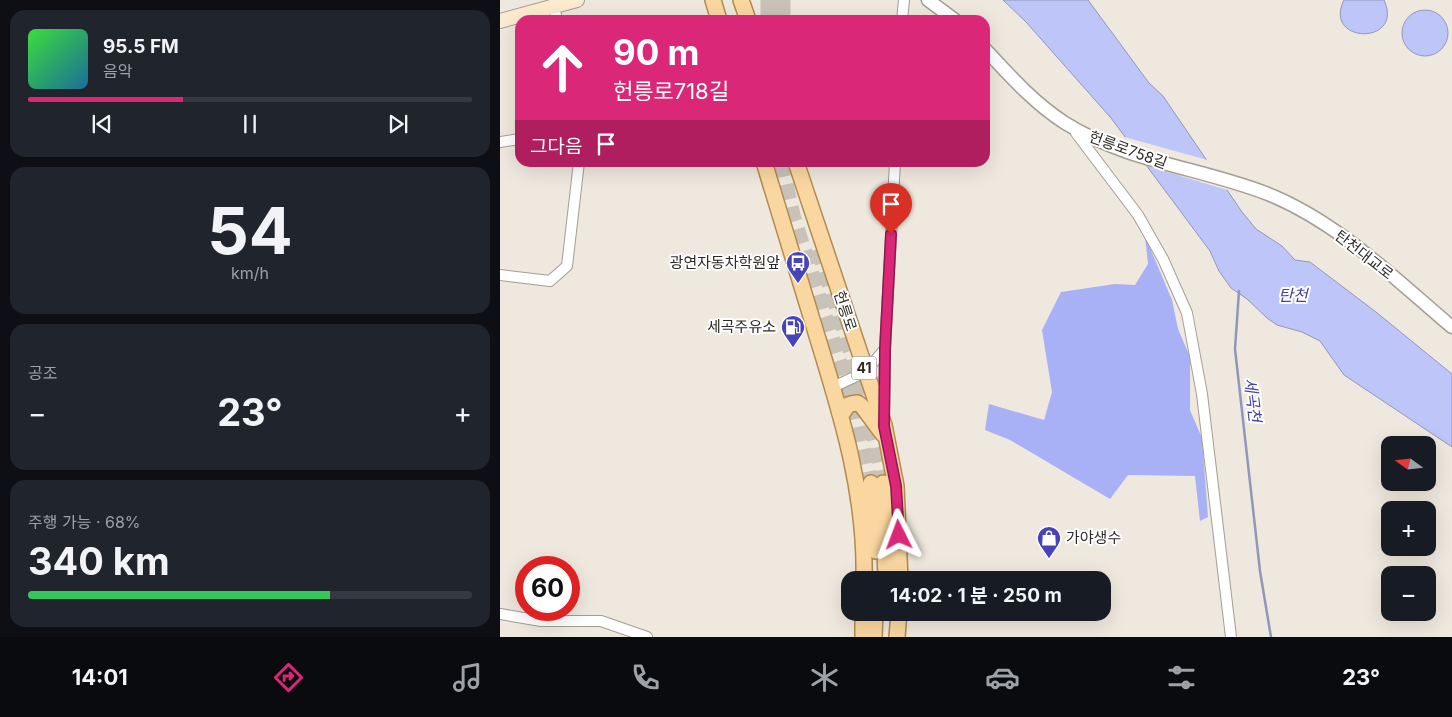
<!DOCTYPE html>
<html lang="ko">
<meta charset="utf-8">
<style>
body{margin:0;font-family:Inter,"Noto Sans KR",sans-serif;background:#20242c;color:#f1f3f6;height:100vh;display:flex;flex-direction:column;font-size:19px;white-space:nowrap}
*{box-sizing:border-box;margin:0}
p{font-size:16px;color:#9ea1a6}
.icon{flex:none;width:28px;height:28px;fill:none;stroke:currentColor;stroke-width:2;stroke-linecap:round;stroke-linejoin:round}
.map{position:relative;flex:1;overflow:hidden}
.panel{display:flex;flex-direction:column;gap:10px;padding:10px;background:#0d0f14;width:500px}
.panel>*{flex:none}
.hud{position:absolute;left:15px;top:15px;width:475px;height:152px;border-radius:15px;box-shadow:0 5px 20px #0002;background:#db2777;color:#fff;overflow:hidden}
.needle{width:32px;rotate:285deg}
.controls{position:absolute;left:881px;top:436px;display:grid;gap:10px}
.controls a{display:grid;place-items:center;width:55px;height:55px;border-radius:10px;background:#171b24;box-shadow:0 5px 20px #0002;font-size:25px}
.speed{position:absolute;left:15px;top:556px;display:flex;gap:10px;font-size:25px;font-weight:700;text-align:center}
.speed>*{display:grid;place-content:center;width:65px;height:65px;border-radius:50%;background:#171b24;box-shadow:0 5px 20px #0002;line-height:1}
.speed .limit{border:8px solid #d22;background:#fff;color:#111}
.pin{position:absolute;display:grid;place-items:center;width:42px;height:42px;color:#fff;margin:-51px -21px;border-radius:50% 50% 50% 0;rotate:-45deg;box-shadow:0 0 5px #0007}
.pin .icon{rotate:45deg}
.me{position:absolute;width:55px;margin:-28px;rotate:357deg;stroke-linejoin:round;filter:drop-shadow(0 0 4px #0008)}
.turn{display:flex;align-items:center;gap:18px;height:105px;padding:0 15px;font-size:22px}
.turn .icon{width:65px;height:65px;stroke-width:2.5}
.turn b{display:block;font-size:35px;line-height:42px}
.then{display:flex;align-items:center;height:48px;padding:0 15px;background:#0003;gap:10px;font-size:19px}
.big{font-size:38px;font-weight:700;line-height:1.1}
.panel .widget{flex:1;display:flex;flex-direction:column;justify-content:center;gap:8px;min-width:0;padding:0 18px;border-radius:15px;background:#20242c}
.panel .dial{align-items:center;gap:0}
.dial b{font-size:65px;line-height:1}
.song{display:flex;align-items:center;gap:15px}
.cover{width:60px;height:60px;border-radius:8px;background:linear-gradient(135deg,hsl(120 70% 55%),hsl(200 70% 35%))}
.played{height:5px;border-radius:2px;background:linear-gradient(90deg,#db2777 35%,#363941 35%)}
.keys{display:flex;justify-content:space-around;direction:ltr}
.heat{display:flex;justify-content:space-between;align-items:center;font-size:28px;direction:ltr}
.charge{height:8px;border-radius:4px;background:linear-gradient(90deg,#34c759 68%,#363941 0)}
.trip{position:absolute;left:341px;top:571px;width:270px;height:50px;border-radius:15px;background:#171b24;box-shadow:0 5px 20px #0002;font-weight:700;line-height:50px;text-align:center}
.tab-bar{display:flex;height:80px;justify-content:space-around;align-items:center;background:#090b0e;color:#9ea1a6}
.tab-bar .icon{width:35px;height:35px}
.tab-bar .current{color:#db2777}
.tab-bar b{font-size:22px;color:#f1f3f6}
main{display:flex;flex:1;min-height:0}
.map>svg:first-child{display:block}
.forest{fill:#a9b1f6}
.water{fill:#bdc5f9;stroke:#9297ba}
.pier{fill:#efe8de}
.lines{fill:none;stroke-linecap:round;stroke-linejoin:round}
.stream{stroke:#9297ba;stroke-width:2.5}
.primary-tunnel{stroke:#c8c2b9;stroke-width:15;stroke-dasharray:15 8;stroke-linecap:butt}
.minor-casing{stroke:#a49d94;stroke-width:12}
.tertiary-casing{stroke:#a49d94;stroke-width:15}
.secondary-casing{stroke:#a49d94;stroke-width:16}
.primary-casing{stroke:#b18a4e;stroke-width:18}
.minor{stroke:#fff;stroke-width:10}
.tertiary{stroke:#fff;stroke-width:12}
.secondary{stroke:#fdebd0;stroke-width:14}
.primary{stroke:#fad7a1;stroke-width:15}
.route-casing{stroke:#8e194d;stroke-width:12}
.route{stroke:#db2777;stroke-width:9}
.labels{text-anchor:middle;stroke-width:4;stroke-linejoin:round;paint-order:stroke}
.shield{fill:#fff;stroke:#6d6b68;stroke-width:1}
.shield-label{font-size:14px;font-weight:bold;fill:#2e2b27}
.street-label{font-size:15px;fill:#2e2b27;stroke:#fff}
.poi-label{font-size:15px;fill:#2e2b27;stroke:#fff;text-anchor:end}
.water-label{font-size:16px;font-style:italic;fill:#4544a6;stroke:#fff}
</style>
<main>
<section class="panel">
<div class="widget">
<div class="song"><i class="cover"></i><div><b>95.5 FM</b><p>음악</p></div></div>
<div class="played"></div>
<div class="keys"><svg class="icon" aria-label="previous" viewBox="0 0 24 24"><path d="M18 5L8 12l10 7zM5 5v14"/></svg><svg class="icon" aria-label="pause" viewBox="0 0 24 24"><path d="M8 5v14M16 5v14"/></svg><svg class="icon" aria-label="next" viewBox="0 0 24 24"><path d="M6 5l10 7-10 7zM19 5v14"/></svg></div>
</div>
<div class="widget dial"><b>54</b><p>km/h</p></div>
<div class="widget"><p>공조</p>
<div class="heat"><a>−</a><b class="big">23°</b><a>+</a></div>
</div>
<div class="widget"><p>주행 가능 · 68%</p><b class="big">340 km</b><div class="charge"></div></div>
</section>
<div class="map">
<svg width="952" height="637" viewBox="0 0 952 637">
<rect width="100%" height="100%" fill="#efe8de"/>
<path class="forest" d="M645,236L672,300L678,329L690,357V410L702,438L708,517L700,521L695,476L628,475L610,499L510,440L485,430L489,404L544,420L552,392L542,330L561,292L615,284L635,285L648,264Z"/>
<path class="water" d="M503,0H588L649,83L663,96L742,212L756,229L782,246L795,260L810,262L876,312L952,374V447L844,375L820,341L802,332L777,325L767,318L747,299L731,288L719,271L710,251L611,118L526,22Z
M844,0H884C905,46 822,44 844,0Z
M902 33a23 23 0 1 1 46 0a23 23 0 1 1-46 0Z"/>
<path class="pier" d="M621,136L711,161L731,191L643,165Z"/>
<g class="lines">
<path class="stream" d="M739,291L735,349L760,571L771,637"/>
<path class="primary-tunnel" d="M268,0V20
M283,0V20
M281,162L293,215L356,413L371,483
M318,249C342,326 370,403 383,483"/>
<g class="minor-casing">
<path id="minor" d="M54,6L57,20
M402,20L404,0
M576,133L638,215L663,259L687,313L702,394L731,637
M0,142L20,139
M0,275L50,281L67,266L79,162
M333,387L365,372L385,349
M384,414L385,349L395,162
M0,614L41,621H101L147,637"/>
</g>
<g class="tertiary-casing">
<path id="tertiary" d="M428,0L455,20
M485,49C510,76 534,103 565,123C627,162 702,168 768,194C838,222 895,279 952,327"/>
</g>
<g class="secondary-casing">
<path id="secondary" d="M0,21L77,0"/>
</g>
<g class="primary-casing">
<path id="primary" d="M213,0L219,20
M241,0L248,20
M264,162C282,220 299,278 317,336C342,417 366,494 364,580
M296,162L384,425L396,486L400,580
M341,415L348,405C349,404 356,403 357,403C363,404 378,429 384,435
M371,483L376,551
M383,483L386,580
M363,637V612
M374,637L375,612
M397,637L399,612"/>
</g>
<use href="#minor" class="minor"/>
<use href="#tertiary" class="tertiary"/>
<use href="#secondary" class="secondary"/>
<use href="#primary" class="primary"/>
</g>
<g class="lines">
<g class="route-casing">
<path id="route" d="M391,234L385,349L384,426L396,486L399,535"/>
</g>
<use href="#route" class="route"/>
</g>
<defs>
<g id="bus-pin" transform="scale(1.25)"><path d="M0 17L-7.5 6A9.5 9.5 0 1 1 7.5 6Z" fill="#4843b9" stroke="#fff"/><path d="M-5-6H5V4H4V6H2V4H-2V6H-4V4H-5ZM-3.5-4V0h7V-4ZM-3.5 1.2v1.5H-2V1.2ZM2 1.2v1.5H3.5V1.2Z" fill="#fff"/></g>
<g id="fuel-pin" transform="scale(1.25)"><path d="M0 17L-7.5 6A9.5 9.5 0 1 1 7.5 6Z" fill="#4843b9" stroke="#fff"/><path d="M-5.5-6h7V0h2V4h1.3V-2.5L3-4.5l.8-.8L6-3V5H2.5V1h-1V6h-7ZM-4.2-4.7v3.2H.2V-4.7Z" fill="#fff"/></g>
<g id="shop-pin" transform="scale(1.25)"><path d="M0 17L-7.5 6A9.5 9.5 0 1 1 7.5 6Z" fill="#4843b9" stroke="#fff"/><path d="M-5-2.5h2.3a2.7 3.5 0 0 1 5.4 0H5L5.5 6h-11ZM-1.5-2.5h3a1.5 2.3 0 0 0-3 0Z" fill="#fff"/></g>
</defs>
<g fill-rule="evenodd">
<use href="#bus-pin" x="298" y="263"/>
<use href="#fuel-pin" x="293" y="327"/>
<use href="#shop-pin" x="549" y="538"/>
</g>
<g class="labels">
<rect class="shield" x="351.5" y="356.5" width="25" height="23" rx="4"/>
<g class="shield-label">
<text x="364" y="373">41</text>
</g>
<g class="street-label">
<text transform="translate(628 150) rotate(20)" y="5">헌릉로758길</text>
<text transform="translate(864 255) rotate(38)" y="5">탄천대교로</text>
<text transform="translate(345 311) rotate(72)" y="5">헌릉로</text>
</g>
<g class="poi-label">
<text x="280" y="268">광연자동차학원앞</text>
<text x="276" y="332">세곡주유소</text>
<text x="566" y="543" text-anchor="start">가야생수</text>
</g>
<g class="water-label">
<text x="793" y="301">탄천</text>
<text transform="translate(753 400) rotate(83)" y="6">세곡천</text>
</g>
</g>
</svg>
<div class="controls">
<a><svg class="needle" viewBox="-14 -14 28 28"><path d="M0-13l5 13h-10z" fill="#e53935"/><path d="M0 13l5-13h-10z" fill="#9ea1a6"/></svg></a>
<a>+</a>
<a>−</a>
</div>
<div class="speed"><div class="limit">60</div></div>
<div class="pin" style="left:391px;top:234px;background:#d93025"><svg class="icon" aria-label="arrive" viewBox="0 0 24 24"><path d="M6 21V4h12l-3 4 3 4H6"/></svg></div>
<svg class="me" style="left:399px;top:535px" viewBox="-20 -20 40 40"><path d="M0-17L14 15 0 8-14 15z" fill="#db2777" stroke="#fff" stroke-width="4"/></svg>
<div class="trip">14:02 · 1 분 · 250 m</div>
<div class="hud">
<div class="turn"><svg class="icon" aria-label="ahead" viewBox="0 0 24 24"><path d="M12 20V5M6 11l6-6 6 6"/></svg><div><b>90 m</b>헌릉로718길</div></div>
<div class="then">그다음<svg class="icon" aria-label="arrive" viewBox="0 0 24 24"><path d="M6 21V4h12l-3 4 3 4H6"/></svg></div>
</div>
</div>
</main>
<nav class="tab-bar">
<b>14:01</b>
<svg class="icon current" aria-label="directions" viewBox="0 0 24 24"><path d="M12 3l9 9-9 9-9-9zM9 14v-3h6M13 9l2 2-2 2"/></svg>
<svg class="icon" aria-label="music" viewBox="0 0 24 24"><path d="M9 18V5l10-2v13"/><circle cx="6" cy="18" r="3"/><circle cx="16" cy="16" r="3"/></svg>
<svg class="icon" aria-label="phone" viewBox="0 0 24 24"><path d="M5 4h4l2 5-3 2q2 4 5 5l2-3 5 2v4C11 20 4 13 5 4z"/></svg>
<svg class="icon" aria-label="climate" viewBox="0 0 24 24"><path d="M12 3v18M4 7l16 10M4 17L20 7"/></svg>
<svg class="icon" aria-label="car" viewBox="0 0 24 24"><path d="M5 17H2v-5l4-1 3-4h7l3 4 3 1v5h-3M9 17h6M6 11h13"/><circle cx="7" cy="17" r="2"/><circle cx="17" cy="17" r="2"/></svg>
<svg class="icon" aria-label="filters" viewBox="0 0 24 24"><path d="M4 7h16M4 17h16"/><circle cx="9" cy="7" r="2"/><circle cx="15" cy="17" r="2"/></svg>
<b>23°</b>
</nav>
